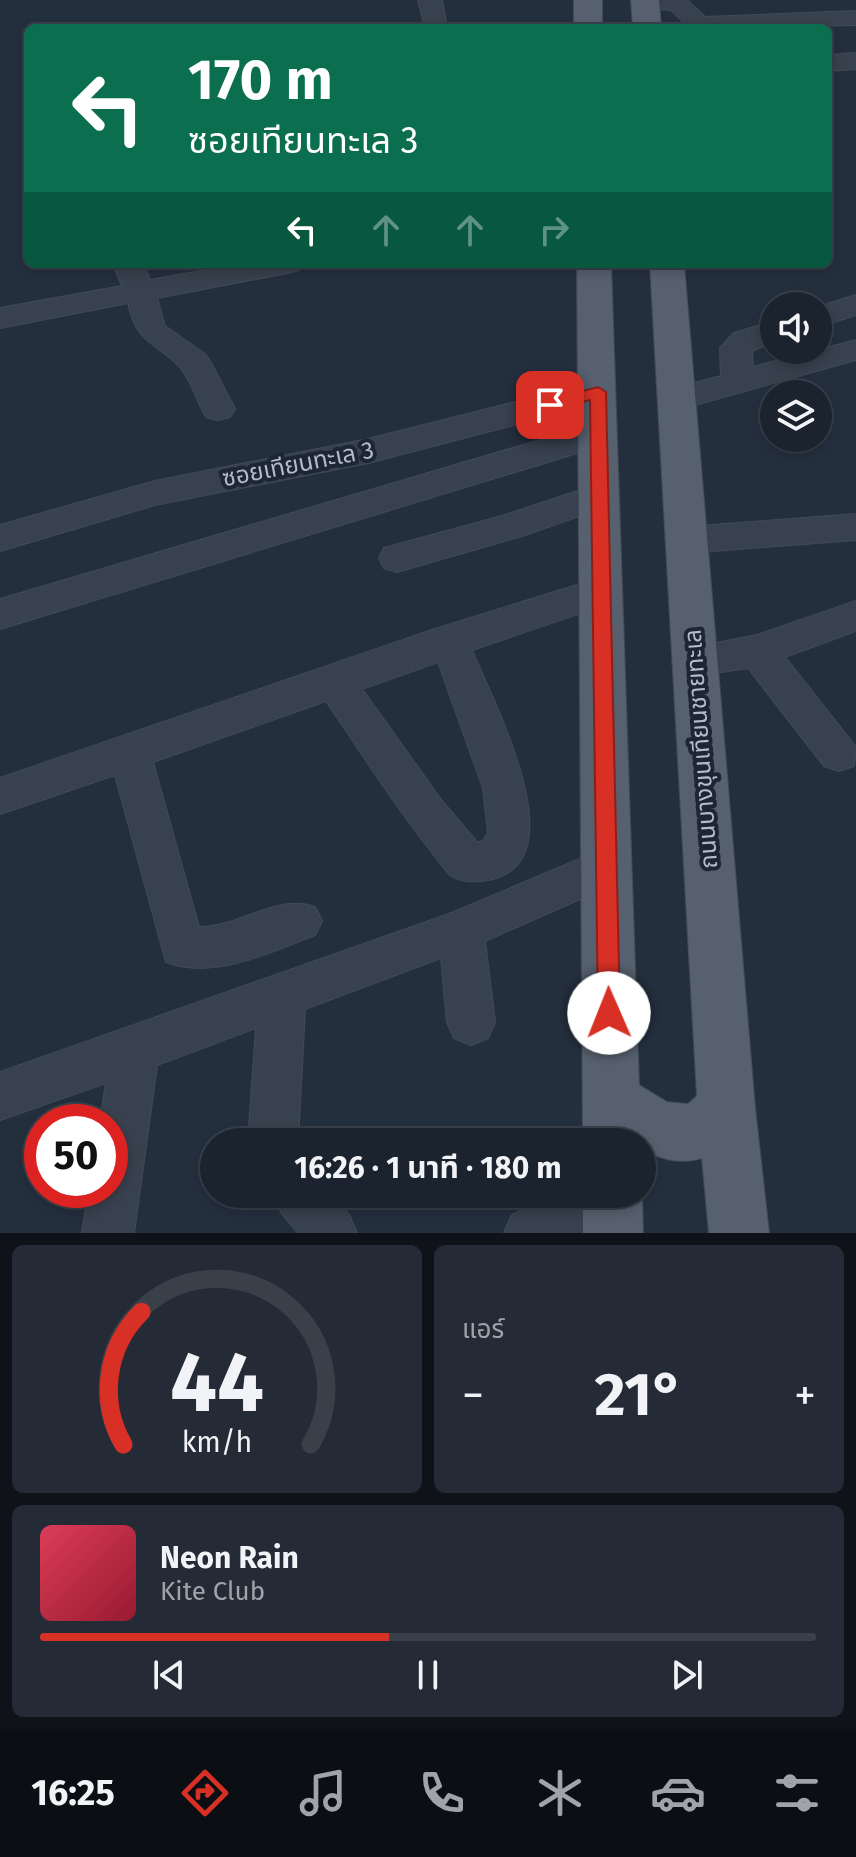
<!DOCTYPE html>
<html lang="th">
<meta charset="utf-8">
<style>
body{margin:0;font-family:"Fira Sans","Noto Sans Thai",sans-serif;background:#242b36;color:#f1f3f6;height:100vh;display:flex;flex-direction:column;font-size:30px;white-space:nowrap}
*{box-sizing:border-box;margin:0}
p{font-size:26px;color:#a0a4aa}
.icon{flex:none;width:44px;height:44px;fill:none;stroke:currentColor;stroke-width:2;stroke-linecap:round;stroke-linejoin:round}
.map{position:relative;height:1233px;overflow:hidden}
.sheet{display:flex;flex-direction:column;gap:12px;padding:12px;background:#0f1319;flex:1}
.sheet>*{flex:none}
.banner{position:absolute;left:24px;top:24px;width:808px;height:244px;border-radius:12px;box-shadow:0 4px 12px #0003,0 0 0 2px #39404a;background:#0b6e4f;color:#fff;overflow:hidden}
.tools{position:absolute;left:760px;top:292px;display:grid;gap:16px}
.tools a{display:grid;place-items:center;width:72px;height:72px;border-radius:50%;background:#1b232e;box-shadow:0 4px 12px #0003,0 0 0 2px #39404a;font-size:40px}
.speed{position:absolute;left:24px;top:1104px;display:flex;gap:16px;font-size:40px;font-weight:700;text-align:center}
.speed>*{display:grid;place-content:center;width:104px;height:104px;border-radius:50%;background:#1b232e;box-shadow:0 4px 12px #0003,0 0 0 2px #39404a;line-height:1}
.speed .limit{border:12px solid #d22;background:#fff;color:#111}
.pin{position:absolute;display:grid;place-items:center;width:68px;height:68px;color:#fff;margin:-34px;border-radius:16px;box-shadow:0 4px 12px #0006}
.me{position:absolute;width:88px;margin:-44px;rotate:359deg;stroke-linejoin:round;filter:drop-shadow(0 0 6px #0008)}
.turn{display:flex;align-items:center;gap:28px;height:168px;padding:0 32px;font-size:36px}
.turn .icon{width:104px;height:104px;stroke-width:2.5}
.turn b{display:block;font-size:56px;line-height:68px}
.lanes{display:flex;align-items:center;height:76px;padding:0 32px;background:#0003;justify-content:center;gap:40px;direction:ltr}
.lanes .off{opacity:.35}
.big{font-size:60px;font-weight:700;line-height:1.1}
.sheet .card{flex:1;display:flex;flex-direction:column;justify-content:center;gap:12px;min-width:0;padding:0 28px;border-radius:12px;background:#242b36}
.sheet .dial{align-items:center;gap:0}
.dial svg{height:208px;overflow:visible;fill:none;stroke:#39404a;stroke-width:7;stroke-linecap:round;text-anchor:middle}
.dial text{fill:#f1f3f6;stroke:none}
.song{display:flex;align-items:center;gap:24px}
.cover{width:96px;height:96px;border-radius:12px;background:linear-gradient(135deg,hsl(350 70% 55%),hsl(350 70% 35%))}
.played{height:8px;border-radius:4px;background:linear-gradient(90deg,#d93025 45%,#39404a 45%)}
.keys{display:flex;justify-content:space-around;direction:ltr}
.heat{display:flex;justify-content:space-between;align-items:center;font-size:44px;direction:ltr}
.sheet .tiles{flex:1;display:grid;gap:12px;grid-template-columns:1fr 1fr}
.card:last-child{grid-column:span 2}
.trip{position:absolute;left:200px;top:1128px;width:456px;height:80px;border-radius:40px;background:#1b232e;box-shadow:0 4px 12px #0003,0 0 0 2px #39404a;font-weight:700;line-height:80px;text-align:center}
.tabs{display:flex;height:128px;justify-content:space-around;align-items:center;background:#0b0e12;color:#a0a4aa}
.tabs .icon{width:56px;height:56px}
.tabs .active{color:#d93025}
.tabs b{font-size:36px;color:#f1f3f6}
.map>svg:first-child{display:block}
.lines{fill:none;stroke-linecap:round;stroke-linejoin:round}
.minor-casing{stroke:#414a57;stroke-width:2}
.major-casing{stroke:#414a57;stroke-width:2}
.minor{fill:#38414e;fill-rule:evenodd}
.major{fill:#56606e;fill-rule:evenodd}
.route{fill:#d93025;stroke:#8d1f18;stroke-width:2}
.labels{text-anchor:middle;stroke-width:8;stroke-linejoin:round;paint-order:stroke}
.street-label{font-size:24px;fill:#b4bcc9;stroke:#1d2633}
</style>
<div class="map">
<svg width="856" height="1233" viewBox="0 0 856 1233">
<rect width="100%" height="100%" fill="#242f3e"/>
<g class="lines">
<g class="minor-casing">
<path id="minor" d="M418,0H442L447,28H425Z
M635,0H687L705,17L856,11V25L690,28L671,10L637,8Z
M856,53V69L828,71V55Z
M113,264H143L150,280L239,264H303L299,270L288,273L157,298L165,326L205,354L210,361L235,409L230,417L218,420L206,417C197,402 191,378 179,366C153,340 137,344 128,303L0,328V308L122,286Z
M856,295V315L818,327V307Z
M774,321V342L752,351L753,367L856,340V360L677,410L665,407L661,399L665,391L721,376L720,348L734,333Z
M598,381L610,384L614,392L610,400L368,463L155,505L0,551V525L155,481L368,439Z
M598,423L610,427L615,435L610,443L0,629V599Z
M599,484L611,487L617,496L611,505L522,536L397,572L384,568L379,558L384,548L502,516Z
M856,514V540L687,553L674,549L669,540L674,531L687,527Z
M603,577L616,581L622,591L616,601L472,650C491,698 573,850 499,877C486,882 464,884 451,876C443,869 435,855 428,847C391,801 360,750 326,701L153,762L199,927C238,928 278,893 315,907L322,921L315,935C269,953 214,980 166,962L115,775L0,814V778L435,629ZM438,662L483,788L488,833L482,842H477L442,801L362,689Z
M856,601V631L785,657L856,747L854,766L839,771L824,766L748,668L695,676L681,672L675,661L681,650L757,635Z
M606,848L621,853L628,867L621,881L485,941L495,1022L488,1038L471,1045L454,1038L447,1022L441,958L305,1009L298,1142H248L256,1028L157,1065L134,1233H82L89,1190H110V1122H100L106,1083L0,1120V1072L449,914Z
M273,1194H332L349,1215L357,1233H298L281,1212Z
M556,1194H639L631,1212L587,1233H504L512,1215Z"/>
</g>
<g class="major-casing">
<path id="major" d="M574,0H602V28H574Z
M631,0H659L661,28H633Z
M577,264H611L639,1085L667,1102L688,1104L697,1096L650,264H684L755,1108L769,1233H709L702,1158C679,1165 663,1159 642,1150V1142H583Z
M642,1192L643,1233H583V1194Z"/>
</g>
<use href="#minor" class="minor"/>
<use href="#major" class="major"/>
</g>
<path class="route" d="M598,387L606,392L620,1013L617,1020L609,1024L601,1020L598,1013L590,400L550,410L542,405L544,401Z"/>
<g class="labels">
<g class="street-label">
<text transform="translate(298 464) rotate(-11)" y="8">ซอยเทียนทะเล 3</text>
<text transform="translate(701 749) rotate(-94)" y="8">ถนนบางขุนเทียนชายทะเล</text>
</g>
</g>
</svg>
<div class="tools">
<a><svg class="icon" aria-label="sound" viewBox="0 0 24 24"><path d="M4 9h4l5-4v14l-5-4H4zM17 9q2 3 0 6"/></svg></a>
<a><svg class="icon" aria-label="layers" viewBox="0 0 24 24"><path d="M12 4l9 5-9 5-9-5zM3 14l9 5 9-5"/></svg></a>
</div>
<div class="speed"><div class="limit">50</div></div>
<div class="pin" style="left:550px;top:405px;background:#d93025"><svg class="icon" aria-label="arrive" viewBox="0 0 24 24"><path d="M6 21V4h12l-3 4 3 4H6"/></svg></div>
<svg class="me" style="left:609px;top:1013px" viewBox="-20 -20 40 40"><circle r="19" fill="#fff"/><path d="M0-13L10 11 0 6-10 11z" fill="#d93025"/></svg>
<div class="trip">16:26 · 1 นาที · 180 m</div>
<div class="banner">
<div class="turn"><svg class="icon" aria-label="left" viewBox="0 0 24 24"><path d="M17 20v-9H6M10 6l-5 5 5 5"/></svg><div><b>170 m</b>ซอยเทียนทะเล 3</div></div>
<div class="lanes"><svg class="icon" aria-label="left" viewBox="0 0 24 24"><path d="M17 20v-9H6M10 6l-5 5 5 5"/></svg><svg class="icon off" aria-label="ahead" viewBox="0 0 24 24"><path d="M12 20V5M6 11l6-6 6 6"/></svg><svg class="icon off" aria-label="ahead" viewBox="0 0 24 24"><path d="M12 20V5M6 11l6-6 6 6"/></svg><svg class="icon off" aria-label="right" viewBox="0 0 24 24"><path d="M7 20v-9h11M14 6l5 5-5 5"/></svg></div>
</div>
</div>
<section class="sheet">
<div class="tiles">
<div class="card dial"><svg viewBox="0 0 100 80">
<path d="M14 69A42 42 0 1 1 86 69"/>
<path d="M14 69A42 42 0 0 1 21 18" stroke="#d93025"/>
<text x="50" y="56" font-size="32" font-weight="700">44</text>
<text x="50" y="72" font-size="11">km/h</text>
</svg></div>
<div class="card"><p>แอร์</p>
<div class="heat"><a>−</a><b class="big">21°</b><a>+</a></div>
</div>
<div class="card">
<div class="song"><i class="cover"></i><div><b>Neon Rain</b><p>Kite Club</p></div></div>
<div class="played"></div>
<div class="keys"><svg class="icon" aria-label="previous" viewBox="0 0 24 24"><path d="M18 5L8 12l10 7zM5 5v14"/></svg><svg class="icon" aria-label="pause" viewBox="0 0 24 24"><path d="M8 5v14M16 5v14"/></svg><svg class="icon" aria-label="next" viewBox="0 0 24 24"><path d="M6 5l10 7-10 7zM19 5v14"/></svg></div>
</div>
</div>
</section>
<nav class="tabs">
<b>16:25</b>
<svg class="icon active" aria-label="directions" viewBox="0 0 24 24"><path d="M12 3l9 9-9 9-9-9zM9 14v-3h6M13 9l2 2-2 2"/></svg>
<svg class="icon" aria-label="music" viewBox="0 0 24 24"><path d="M9 18V5l10-2v13"/><circle cx="6" cy="18" r="3"/><circle cx="16" cy="16" r="3"/></svg>
<svg class="icon" aria-label="phone" viewBox="0 0 24 24"><path d="M5 4h4l2 5-3 2q2 4 5 5l2-3 5 2v4C11 20 4 13 5 4z"/></svg>
<svg class="icon" aria-label="climate" viewBox="0 0 24 24"><path d="M12 3v18M4 7l16 10M4 17L20 7"/></svg>
<svg class="icon" aria-label="car" viewBox="0 0 24 24"><path d="M5 17H2v-5l4-1 3-4h7l3 4 3 1v5h-3M9 17h6M6 11h13"/><circle cx="7" cy="17" r="2"/><circle cx="17" cy="17" r="2"/></svg>
<svg class="icon" aria-label="filters" viewBox="0 0 24 24"><path d="M4 7h16M4 17h16"/><circle cx="9" cy="7" r="2"/><circle cx="15" cy="17" r="2"/></svg>
</nav>
